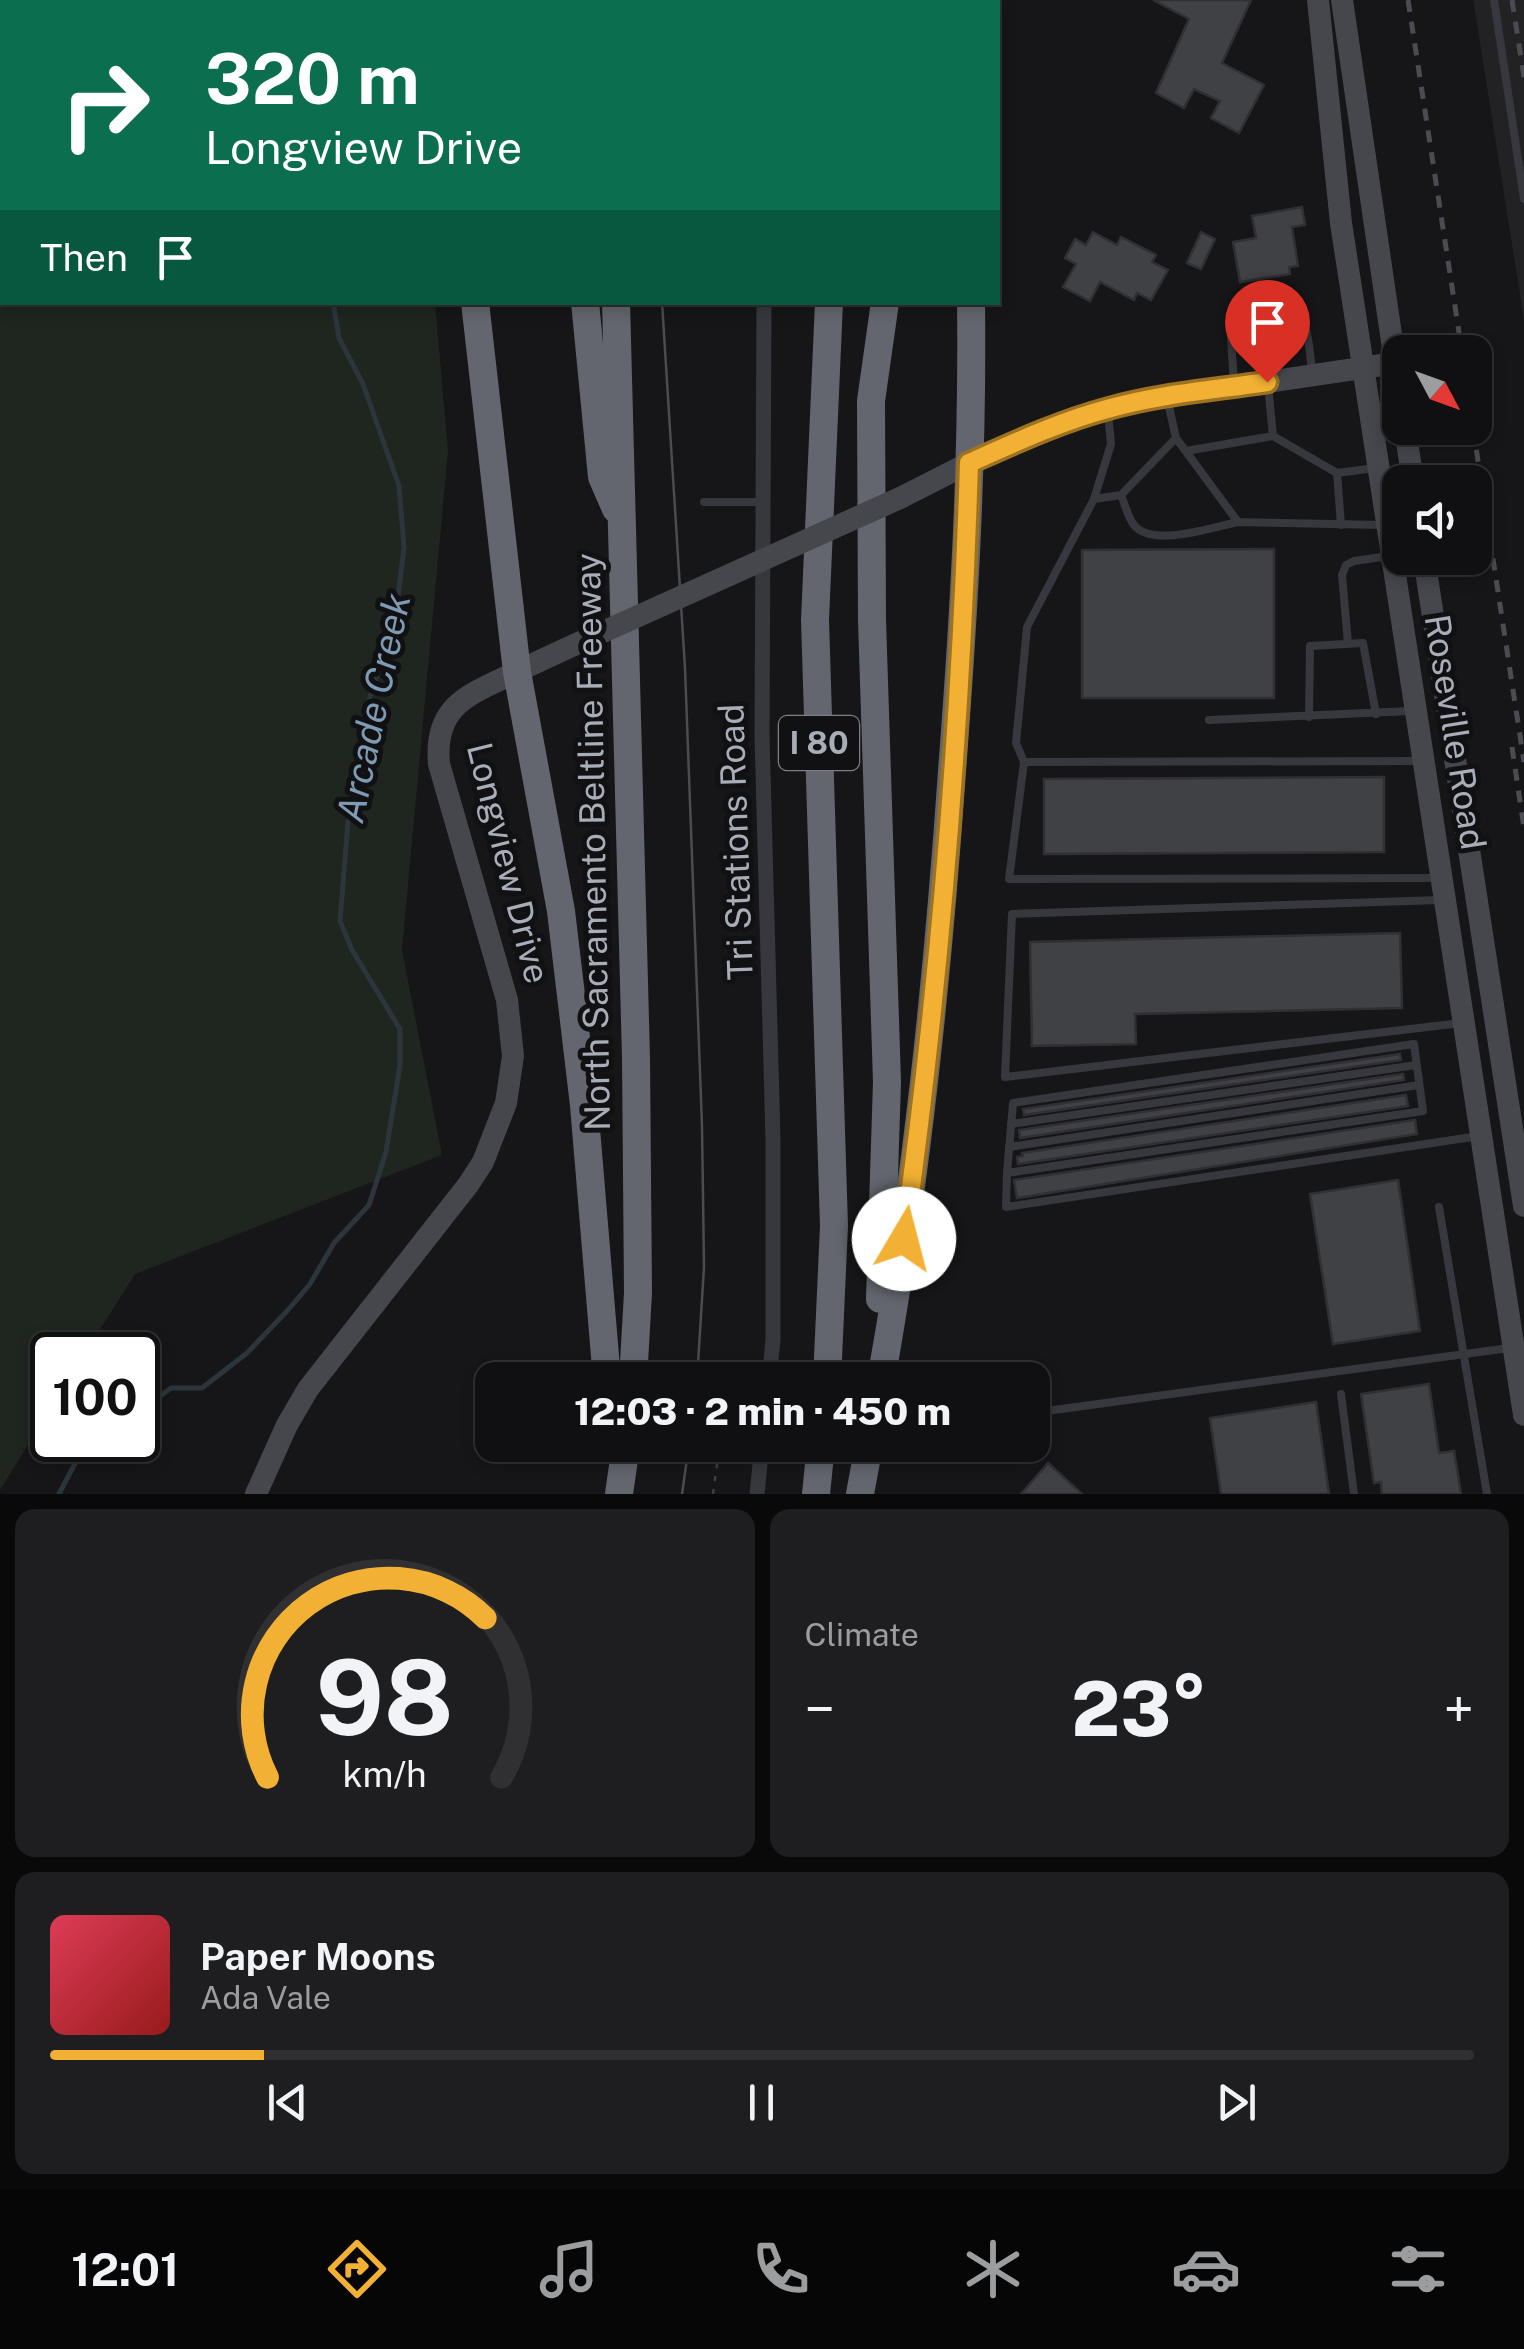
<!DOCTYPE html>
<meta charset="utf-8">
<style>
body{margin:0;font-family:"Public Sans",sans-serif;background:#1e1e20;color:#f1f3f6;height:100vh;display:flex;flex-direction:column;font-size:38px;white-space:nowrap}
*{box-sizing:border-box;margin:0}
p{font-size:32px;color:#9c9d9f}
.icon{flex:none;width:55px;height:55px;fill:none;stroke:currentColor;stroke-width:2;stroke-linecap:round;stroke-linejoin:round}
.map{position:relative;height:1494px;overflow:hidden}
.side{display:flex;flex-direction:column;gap:15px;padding:15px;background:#09090a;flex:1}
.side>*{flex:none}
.banner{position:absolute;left:0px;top:0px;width:1000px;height:305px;box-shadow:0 5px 15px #0003,0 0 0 2px #303032;background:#0b6e4f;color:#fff;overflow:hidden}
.needle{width:65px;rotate:131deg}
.fabs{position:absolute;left:1382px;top:335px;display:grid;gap:20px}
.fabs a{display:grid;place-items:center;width:110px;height:110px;border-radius:20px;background:#101012;box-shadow:0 5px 15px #0003,0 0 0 2px #303032;font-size:50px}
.speed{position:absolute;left:30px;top:1332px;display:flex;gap:20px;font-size:50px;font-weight:700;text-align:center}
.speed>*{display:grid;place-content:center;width:130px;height:130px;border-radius:50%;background:#101012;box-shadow:0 5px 15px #0003,0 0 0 2px #303032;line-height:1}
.speed .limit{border:5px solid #111;border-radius:15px;background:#fff;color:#111}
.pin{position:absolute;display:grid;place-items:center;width:85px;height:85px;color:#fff;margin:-102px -42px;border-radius:50% 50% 50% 0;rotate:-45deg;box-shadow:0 0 10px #0007}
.pin .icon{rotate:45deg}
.me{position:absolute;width:110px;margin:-55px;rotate:8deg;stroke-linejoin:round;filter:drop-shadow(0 0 8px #0008)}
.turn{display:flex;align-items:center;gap:35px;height:210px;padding:0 40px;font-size:45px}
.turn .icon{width:130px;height:130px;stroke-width:2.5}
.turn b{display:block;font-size:70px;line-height:85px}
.then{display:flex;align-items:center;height:95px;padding:0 40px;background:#0003;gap:20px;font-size:38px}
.big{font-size:75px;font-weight:800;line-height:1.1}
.side .card{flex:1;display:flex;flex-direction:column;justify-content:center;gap:15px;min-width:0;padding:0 35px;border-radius:20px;background:#1e1e20}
.side .dial{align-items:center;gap:0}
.dial svg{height:260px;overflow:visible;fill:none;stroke:#303032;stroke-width:7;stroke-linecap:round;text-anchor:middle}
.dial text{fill:#f1f3f6;stroke:none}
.song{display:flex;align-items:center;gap:30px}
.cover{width:120px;height:120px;border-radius:15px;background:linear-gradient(135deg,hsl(350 70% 55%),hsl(0 70% 35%))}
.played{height:10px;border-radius:5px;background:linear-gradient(90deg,#f2b134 15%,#303032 15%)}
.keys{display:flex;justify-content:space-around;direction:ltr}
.heat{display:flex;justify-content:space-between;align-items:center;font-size:55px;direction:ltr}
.side .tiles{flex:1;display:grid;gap:15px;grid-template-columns:1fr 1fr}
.card:last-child{grid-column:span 2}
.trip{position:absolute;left:475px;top:1362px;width:575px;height:100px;border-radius:20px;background:#101012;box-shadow:0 5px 15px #0003,0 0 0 2px #303032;font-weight:800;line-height:100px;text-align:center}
.menu{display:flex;height:160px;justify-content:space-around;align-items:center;background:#060607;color:#9c9d9f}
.menu .icon{width:70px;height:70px}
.menu .selected{color:#f2b134}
.menu b{font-size:45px;color:#f1f3f6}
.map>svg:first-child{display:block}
.built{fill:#222225}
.green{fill:#1e261f}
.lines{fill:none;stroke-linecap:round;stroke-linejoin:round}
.stream{stroke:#2c353c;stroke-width:5}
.building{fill:#404145;stroke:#303034;stroke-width:2.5}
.path{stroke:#3d3f44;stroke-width:2.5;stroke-dasharray:5 8;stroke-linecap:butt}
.lane{stroke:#37383d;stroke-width:8}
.street{stroke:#37383d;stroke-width:15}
.secondary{stroke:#45474d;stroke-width:22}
.highway{stroke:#63666e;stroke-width:28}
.tram{stroke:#4a4c52;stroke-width:2.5}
.rail{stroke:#4a4c52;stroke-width:5;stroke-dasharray:12 10;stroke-linecap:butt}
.secondary-bridge{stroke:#45474d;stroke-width:22}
.route-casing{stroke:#9d7322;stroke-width:25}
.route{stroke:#f2b134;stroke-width:18}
.labels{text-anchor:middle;stroke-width:10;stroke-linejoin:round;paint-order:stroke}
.shield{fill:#111113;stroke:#7b7e86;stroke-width:2.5}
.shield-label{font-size:32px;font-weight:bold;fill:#a8adb8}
.street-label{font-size:35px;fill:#a8adb8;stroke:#111113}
.water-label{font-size:38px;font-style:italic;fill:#7f9bb3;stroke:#111113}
</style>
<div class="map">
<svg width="1524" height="1494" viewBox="0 0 1524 1494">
<rect width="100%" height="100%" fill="#161618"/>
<path class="built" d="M1473,0H1524V320L1475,11Z"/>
<path class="green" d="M0,0H430L2,2V302L435,303L448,451L402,950L442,1155L135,1274L84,1355H52V1406L0,1490Z"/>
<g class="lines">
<path class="stream" d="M286,0V2
M138,1412L171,1388H202L247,1353L288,1310L310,1284L334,1243L369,1205L386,1152L400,1065V1029L352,950L340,921L348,822L363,771L361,726L396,614L404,547L399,486L363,384L339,338L333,302
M59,1494L81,1452L98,1440"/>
</g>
<path class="building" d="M1153,0H1251L1222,63L1264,85L1239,133L1211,118L1220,101L1194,89L1184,108L1156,93L1189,19Z
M1302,207L1305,225L1292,227L1298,266L1289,267L1290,274L1240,282L1233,242L1256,238L1252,216Z
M1093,232L1117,245L1121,237L1156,255L1152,262L1168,270L1151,300L1137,293L1134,300L1100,282L1090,301L1063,287L1076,264L1065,258L1075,239L1086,245Z
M1201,232L1215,239L1201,269L1187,263Z
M1274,549V698H1082V550Z
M1384,777V852L1044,854V779Z
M1400,933L1402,1008L1135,1014L1136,1044L1032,1046L1030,942Z
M1400,1054L1401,1060L1024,1115L1023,1109Z
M1403,1074L1404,1080L1020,1138L1019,1130Z
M1406,1095L1408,1106L1018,1164L1017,1157L1023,1156L1022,1153Z
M1415,1120L1417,1134L1017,1198L1014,1180Z
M1398,1180L1420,1331L1333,1344L1310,1194Z
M1429,1384L1439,1453L1454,1451L1461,1494H1382L1381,1482L1374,1483L1361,1394Z
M1316,1402L1329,1494H1221L1210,1418Z
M1048,1463L1082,1494H1021Z"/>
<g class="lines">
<path class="path" d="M713,1494L718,1457L744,1459"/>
<path class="lane" d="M1494,0L1524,199
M1234,385L1230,322L1242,306C1255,305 1270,300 1283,301C1309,303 1309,351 1312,370
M1268,385L1273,436
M1167,398L1176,438L1238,522L1384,525
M1186,451L1273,436L1337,473L1375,468
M1337,473L1341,525
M1121,495C1125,504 1128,518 1134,525C1152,548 1214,527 1238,522
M1094,499L1121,495L1176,438
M704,502H762
M1348,644L1342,575L1346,565L1354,561L1388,556
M1309,717L1310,646L1363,643L1376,714
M1209,720L1411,711
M1418,761L1024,762L1009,879L1438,878
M1024,762L1016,743L1027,627L1094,499L1111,444L1108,413
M1440,900L1012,914L1005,1077L1461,1023
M1011,1124L1416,1065
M1009,1147L1419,1085
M1007,1173L1013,1103L1414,1044L1423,1111L1007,1173L1006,1207L1479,1136
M1439,1207L1487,1494
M1341,1394L1354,1494
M1032,1413L1509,1348"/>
<path class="street" d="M792,2V0
M764,302L762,736L773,1139V1340L769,1380
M757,1494L762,1445"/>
<path class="secondary" d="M1318,0L1341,223L1524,1415
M1342,0L1400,396
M1405,428L1413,482
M900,498L969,463L1062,424L1107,409L1152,399L1395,363
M1424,558L1524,1206
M256,1494L287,1425L308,1389L468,1185L483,1162L506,1103L513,1056L507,1000L439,764C434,708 465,696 510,675C531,665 552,655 574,645"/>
<path class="highway" d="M553,0V2
M607,0V2
M967,0V2
M469,2V0
M866,2V0
M939,2V0
M475,302L517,672L561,911L584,1105L607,1380
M585,302L602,477L616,509
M616,302L636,1058L638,1293L633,1380
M880,1299L887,1082L872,620L871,401L885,302
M827,1380L834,1226L815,620L829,302
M881,1380C917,1179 938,975 952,771C964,615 973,459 971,302
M619,1494L626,1445
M816,1494L821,1445
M860,1494L869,1445"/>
<path class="tram" d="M676,2V0
M662,302L685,668L702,1126L704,1267L697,1380
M682,1494L689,1445"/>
<path class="rail" d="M1408,0L1462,352
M1512,0L1524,77
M1473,428L1524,762
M1512,747L1524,828"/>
<path class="secondary-bridge" d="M574,645L900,498"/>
</g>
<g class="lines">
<g class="route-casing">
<path id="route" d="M904,1239C940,982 961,723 969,463C1014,443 1059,422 1107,409C1159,394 1214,390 1267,382"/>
</g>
<use href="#route" class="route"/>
</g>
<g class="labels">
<rect class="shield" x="779" y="716" width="80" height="54" rx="8"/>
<g class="shield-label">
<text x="819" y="754">I 80</text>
</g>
<g class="street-label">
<text transform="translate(1455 732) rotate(81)" y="12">Roseville Road</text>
<text transform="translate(593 842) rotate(-91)" y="12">North Sacramento Beltline Freeway</text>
<text transform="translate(736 842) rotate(-92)" y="12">Tri Stations Road</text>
<text transform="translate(508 863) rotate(76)" y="12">Longview Drive</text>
</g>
<g class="water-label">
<text transform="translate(374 708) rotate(-78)" y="13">Arcade Creek</text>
</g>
</g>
</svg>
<div class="fabs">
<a><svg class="needle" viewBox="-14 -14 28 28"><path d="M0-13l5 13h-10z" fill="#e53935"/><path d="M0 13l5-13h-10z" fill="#9c9d9f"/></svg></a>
<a><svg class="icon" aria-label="sound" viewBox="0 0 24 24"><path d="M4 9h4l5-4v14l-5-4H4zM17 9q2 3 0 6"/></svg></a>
</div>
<div class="speed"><div class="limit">100</div></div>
<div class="pin" style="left:1267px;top:382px;background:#d93025"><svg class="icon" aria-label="arrive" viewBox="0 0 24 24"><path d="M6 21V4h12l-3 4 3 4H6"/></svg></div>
<svg class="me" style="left:904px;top:1239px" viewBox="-20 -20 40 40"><circle r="19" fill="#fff"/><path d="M0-13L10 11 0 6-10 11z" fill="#f2b134"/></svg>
<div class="trip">12:03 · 2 min · 450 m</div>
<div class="banner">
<div class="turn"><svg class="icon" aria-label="right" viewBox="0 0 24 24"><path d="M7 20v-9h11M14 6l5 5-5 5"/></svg><div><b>320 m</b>Longview Drive</div></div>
<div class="then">Then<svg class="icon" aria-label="arrive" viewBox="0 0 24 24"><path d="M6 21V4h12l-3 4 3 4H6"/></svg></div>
</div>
</div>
<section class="side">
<div class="tiles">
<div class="card dial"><svg viewBox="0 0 100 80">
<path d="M14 69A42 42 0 1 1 86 69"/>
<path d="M14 69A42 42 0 0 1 81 20" stroke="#f2b134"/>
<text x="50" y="56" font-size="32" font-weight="700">98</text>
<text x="50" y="72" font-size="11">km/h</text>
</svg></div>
<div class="card"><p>Climate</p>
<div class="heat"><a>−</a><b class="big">23°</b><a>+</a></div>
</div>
<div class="card">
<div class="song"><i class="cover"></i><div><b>Paper Moons</b><p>Ada Vale</p></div></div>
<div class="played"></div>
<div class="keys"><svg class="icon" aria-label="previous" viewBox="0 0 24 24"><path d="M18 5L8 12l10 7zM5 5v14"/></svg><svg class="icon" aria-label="pause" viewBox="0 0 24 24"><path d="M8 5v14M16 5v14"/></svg><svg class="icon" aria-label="next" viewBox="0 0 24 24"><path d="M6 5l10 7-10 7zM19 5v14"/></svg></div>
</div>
</div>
</section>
<nav class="menu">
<b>12:01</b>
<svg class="icon selected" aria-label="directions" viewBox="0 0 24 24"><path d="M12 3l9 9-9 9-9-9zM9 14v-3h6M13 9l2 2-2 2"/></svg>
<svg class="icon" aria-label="music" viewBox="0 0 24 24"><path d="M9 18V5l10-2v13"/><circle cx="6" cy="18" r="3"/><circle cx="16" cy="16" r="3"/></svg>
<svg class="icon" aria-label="phone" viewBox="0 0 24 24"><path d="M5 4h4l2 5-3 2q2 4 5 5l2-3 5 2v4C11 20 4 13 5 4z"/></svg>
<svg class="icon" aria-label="climate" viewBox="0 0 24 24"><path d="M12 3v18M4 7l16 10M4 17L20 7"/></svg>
<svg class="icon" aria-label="car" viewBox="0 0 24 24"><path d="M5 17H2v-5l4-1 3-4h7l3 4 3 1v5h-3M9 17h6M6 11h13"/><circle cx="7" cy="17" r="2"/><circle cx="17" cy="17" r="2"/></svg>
<svg class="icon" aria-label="filters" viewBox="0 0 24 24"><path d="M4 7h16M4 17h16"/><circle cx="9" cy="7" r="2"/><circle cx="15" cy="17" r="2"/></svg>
</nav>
